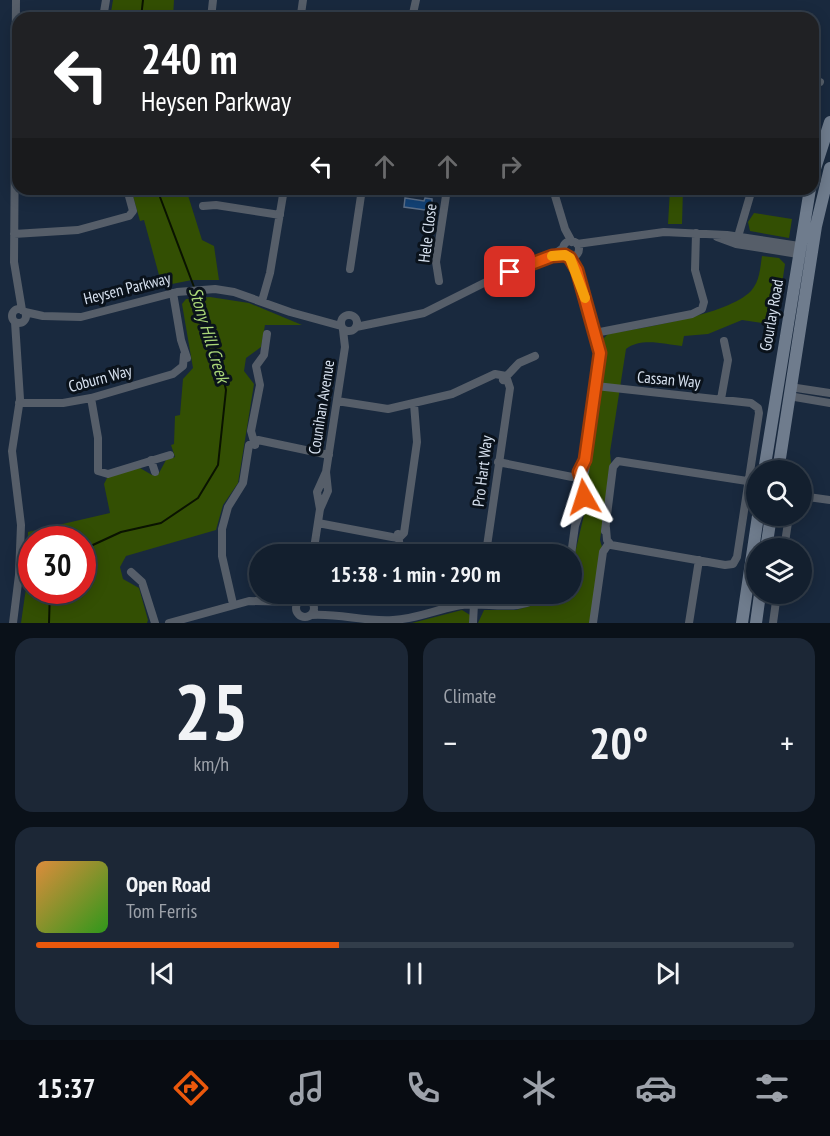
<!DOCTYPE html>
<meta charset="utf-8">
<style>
body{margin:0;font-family:"PT Sans Narrow",sans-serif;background:#1c2736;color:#f1f3f6;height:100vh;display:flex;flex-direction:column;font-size:22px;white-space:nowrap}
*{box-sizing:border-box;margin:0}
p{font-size:20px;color:#9da2aa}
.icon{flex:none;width:33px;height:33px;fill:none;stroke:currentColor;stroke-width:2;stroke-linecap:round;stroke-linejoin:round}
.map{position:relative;height:623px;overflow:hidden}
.panel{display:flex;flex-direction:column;gap:15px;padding:15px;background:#0a1119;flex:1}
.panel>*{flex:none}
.guide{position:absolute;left:12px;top:12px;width:807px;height:183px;border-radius:18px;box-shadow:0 3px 15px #0003,0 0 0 2px #323d4a;background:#202124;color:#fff;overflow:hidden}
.fabs{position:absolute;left:746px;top:460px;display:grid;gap:12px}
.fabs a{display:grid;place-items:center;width:66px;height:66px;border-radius:50%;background:#131f2e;box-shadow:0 3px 15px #0003,0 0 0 2px #323d4a;font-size:30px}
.speed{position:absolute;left:18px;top:526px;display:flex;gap:12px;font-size:30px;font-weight:700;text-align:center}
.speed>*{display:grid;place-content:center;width:78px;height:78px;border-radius:50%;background:#131f2e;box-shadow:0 3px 15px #0003,0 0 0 2px #323d4a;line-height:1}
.speed .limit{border:9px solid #d22;background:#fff;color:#111}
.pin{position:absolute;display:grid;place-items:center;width:51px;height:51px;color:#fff;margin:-26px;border-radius:12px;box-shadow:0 3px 9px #0006}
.me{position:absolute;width:66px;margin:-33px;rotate:354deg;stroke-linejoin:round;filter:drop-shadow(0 0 4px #0008)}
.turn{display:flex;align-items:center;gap:21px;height:126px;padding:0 30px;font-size:27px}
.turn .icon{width:78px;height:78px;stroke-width:2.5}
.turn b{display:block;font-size:42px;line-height:51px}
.lanes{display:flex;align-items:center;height:57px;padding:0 30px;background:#0003;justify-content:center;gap:30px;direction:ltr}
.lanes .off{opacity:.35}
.big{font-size:45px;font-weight:600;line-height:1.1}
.panel .card{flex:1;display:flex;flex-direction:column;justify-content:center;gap:9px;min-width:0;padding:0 21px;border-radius:18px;background:#1c2736}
.panel .dial{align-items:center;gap:0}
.dial b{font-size:78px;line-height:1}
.song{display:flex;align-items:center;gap:18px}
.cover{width:72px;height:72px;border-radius:9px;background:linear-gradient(135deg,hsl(30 70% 55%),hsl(110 70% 35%))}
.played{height:6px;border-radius:3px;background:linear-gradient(90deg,#ea580c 40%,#323d4a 40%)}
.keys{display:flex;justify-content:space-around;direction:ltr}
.heat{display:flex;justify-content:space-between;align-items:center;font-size:33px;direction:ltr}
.panel .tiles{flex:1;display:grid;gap:15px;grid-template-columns:1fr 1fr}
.card:last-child{grid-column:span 2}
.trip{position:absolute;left:249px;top:544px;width:333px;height:60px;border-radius:30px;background:#131f2e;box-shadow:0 3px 15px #0003,0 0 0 2px #323d4a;font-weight:600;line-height:60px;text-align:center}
.menu{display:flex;height:96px;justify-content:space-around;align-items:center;background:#080c12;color:#9da2aa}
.menu .icon{width:42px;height:42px}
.menu .selected{color:#ea580c}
.menu b{font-size:27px;color:#f1f3f6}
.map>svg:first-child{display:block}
.green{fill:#334f03;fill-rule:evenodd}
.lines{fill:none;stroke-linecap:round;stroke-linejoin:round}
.stream{stroke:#0a1301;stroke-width:2}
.building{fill:#134276;stroke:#5c6f88;stroke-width:1.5}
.minor{stroke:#565e69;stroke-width:8}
.secondary{stroke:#6f7c8d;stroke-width:12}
.route-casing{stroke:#983908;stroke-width:15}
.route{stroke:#ea580c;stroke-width:10}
.slow{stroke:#f59e0b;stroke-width:10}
.labels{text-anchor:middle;stroke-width:6;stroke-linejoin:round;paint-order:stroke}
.street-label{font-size:16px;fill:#d8e2f0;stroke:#0a121b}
.water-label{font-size:18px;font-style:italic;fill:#aad778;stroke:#0a121b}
</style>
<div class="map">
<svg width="830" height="623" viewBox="0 0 830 623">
<rect width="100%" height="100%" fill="#19293e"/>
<path class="green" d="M113,0H174L173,18H110Z
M131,189H186L202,240L214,246L219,280H192L162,286L144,220L140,221Z
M670,189H683L682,224H668Z
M754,213L792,219L789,238L750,231L748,222Z
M762,256L779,258L785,264L776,325L742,320L708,334L684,336L682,346C665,344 640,337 626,349L610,452L611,463L600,540L602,547L590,623H478L484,610H516L534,605L552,594H572V566L588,498L587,475L604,362V338L608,334C641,328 728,315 751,291C760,281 760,268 762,256Z
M210,297L249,303L302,325H265L261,347L246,358L244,371L254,384L238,483L223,505L216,530L126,556L120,567L123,579L139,588L148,620L147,623H21L26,588L28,532L110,513L104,484L108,476L140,468L152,475L159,473L166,460L175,457L171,445L174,444L175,416L180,415L183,379L193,368L182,304L186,299ZM32,540H82V591H32Z
M462,610L470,615L471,623H412Z"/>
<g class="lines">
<path class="stream" d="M141,18L143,0
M157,189L194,287
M82,550L121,532L161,523L198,498L218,465L226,390L218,355L196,293
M49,623L50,591"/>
</g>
<path class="building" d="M405,198L424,201L425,198L432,199V211L404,207Z"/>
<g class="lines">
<path class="minor" d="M16,0L14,262L22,310
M301,14L303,0
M103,18L106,0
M211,18L213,0
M412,18L416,0
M813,80L820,82
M553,189L565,229L572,242
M203,206L216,205L280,215
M14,234L78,230L129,216L133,211L127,189
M717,237L736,244L798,254
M737,240L752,189
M563 249a8 8 0 1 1 16 0a8 8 0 1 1-16 0Z
M577,244L664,232L727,235L799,246
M350,269L362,189
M439,281L436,262L447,189
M173,293L181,340L187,358
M262,301L270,273L284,189
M12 316a7 7 0 1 1 14 0a7 7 0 1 1-14 0Z
M25,312L43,316L81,317L177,292L215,289L234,292L290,312L341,326
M341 323a8 8 0 1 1 16 0a8 8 0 1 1-16 0Z
M356,327L424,313L494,278L552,256L563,248
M595,333L692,314L702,309L704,302L695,270L696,233
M503,380L519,363L535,356
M596,386L751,403L758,408L759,413L737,557L733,564L725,565L611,545L607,540L606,528
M790,387L830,393
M789,396L830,403
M91,398L98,438V471L108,474L170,455
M721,399L728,360L724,341
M337,401L388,409L452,394L495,374L506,376L510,388L486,553
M19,403H63L91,398L173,374L183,366L184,355
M255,445L251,431L260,385L256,366L264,355L267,334
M151,460L155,472
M498,462L572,477L580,476L585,472L600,353L577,270L570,257
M801,496L830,500
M320,509L317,492L326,472
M318,523L392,537L399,538L404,533L417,442L414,404
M605,531L613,467L618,461L747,481
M398,534L401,555
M784,549L789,516
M313,555L320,509L328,491L326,472L345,347L343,330
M571,555L575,526L588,488L583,473L579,472
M131,572L142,582L155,623
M296 608a9 9 0 1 1 18 0a9 9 0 1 1-18 0Z
M233,604L222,556V529L228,507L243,483L249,445L258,440L329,455
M311,615C339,613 365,622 393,620C415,619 435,610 456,606C486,600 517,615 545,594
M13,623L19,575L21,525L12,451L20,399L15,322
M169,623L249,601L299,602
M473,623L474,604
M593,623L603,552L609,543
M689,623L699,560
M773,623L777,594"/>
<path class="secondary" d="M813,175L830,122
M764,471L810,189
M778,471L816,226L830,168
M766,549L771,516
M742,623L758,516
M756,623L760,594"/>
</g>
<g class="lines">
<g class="route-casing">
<path id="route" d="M510,272L552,256L565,255L570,258L577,270L600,353L585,460L579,472L584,487V497"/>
</g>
<use href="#route" class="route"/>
<path class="slow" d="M552,256L565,255L570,258L585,298"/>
</g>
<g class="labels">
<g class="street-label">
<text transform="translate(427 233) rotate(-83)" y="6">Hele Close</text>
<text transform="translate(127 288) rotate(-14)" y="6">Heysen Parkway</text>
<text transform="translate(771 315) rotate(-80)" y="6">Gourlay Road</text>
<text transform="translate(100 378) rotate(-15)" y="6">Coburn Way</text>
<text transform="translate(669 379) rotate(5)" y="6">Cassan Way</text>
<text transform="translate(321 407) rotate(-81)" y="6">Counihan Avenue</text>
<text transform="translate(482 471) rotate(-83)" y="6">Pro Hart Way</text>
</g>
<g class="water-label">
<text transform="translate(209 335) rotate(73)" y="6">Stony Hill Creek</text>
</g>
</g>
</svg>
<div class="fabs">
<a><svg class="icon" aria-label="search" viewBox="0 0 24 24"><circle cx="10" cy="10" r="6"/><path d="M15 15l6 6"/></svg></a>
<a><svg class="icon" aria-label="layers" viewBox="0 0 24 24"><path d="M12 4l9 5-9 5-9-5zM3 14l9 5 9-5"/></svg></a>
</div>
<div class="speed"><div class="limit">30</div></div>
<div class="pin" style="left:510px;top:272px;background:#d93025"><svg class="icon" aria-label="arrive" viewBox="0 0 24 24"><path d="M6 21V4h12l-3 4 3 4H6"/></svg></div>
<svg class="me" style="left:584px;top:497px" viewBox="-20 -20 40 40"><path d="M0-17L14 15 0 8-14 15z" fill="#ea580c" stroke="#fff" stroke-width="4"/></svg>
<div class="trip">15:38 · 1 min · 290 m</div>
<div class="guide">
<div class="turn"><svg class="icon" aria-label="left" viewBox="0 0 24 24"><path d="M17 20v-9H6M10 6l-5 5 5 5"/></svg><div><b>240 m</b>Heysen Parkway</div></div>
<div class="lanes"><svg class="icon" aria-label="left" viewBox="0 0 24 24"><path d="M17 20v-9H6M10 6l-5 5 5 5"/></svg><svg class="icon off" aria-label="ahead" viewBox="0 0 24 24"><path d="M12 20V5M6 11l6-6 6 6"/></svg><svg class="icon off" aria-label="ahead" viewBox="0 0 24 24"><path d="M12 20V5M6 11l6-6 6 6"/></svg><svg class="icon off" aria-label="right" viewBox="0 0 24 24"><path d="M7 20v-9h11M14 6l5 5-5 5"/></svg></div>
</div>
</div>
<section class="panel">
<div class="tiles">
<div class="card dial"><b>25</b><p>km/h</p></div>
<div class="card"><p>Climate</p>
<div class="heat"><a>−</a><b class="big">20°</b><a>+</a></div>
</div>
<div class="card">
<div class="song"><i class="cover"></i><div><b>Open Road</b><p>Tom Ferris</p></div></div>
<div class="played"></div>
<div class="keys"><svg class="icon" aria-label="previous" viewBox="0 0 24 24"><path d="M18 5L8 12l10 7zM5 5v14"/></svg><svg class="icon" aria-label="pause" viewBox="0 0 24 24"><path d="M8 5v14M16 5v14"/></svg><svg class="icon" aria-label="next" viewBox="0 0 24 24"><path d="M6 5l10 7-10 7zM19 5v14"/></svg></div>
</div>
</div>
</section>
<nav class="menu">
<b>15:37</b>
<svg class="icon selected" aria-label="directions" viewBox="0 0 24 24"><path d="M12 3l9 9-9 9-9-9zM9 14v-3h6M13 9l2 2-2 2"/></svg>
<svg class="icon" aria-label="music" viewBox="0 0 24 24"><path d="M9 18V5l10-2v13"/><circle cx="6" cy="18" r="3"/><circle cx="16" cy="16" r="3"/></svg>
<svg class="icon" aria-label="phone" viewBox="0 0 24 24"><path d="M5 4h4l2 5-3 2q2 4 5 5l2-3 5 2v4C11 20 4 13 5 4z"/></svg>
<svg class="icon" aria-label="climate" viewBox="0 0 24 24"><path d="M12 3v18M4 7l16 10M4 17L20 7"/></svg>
<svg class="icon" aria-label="car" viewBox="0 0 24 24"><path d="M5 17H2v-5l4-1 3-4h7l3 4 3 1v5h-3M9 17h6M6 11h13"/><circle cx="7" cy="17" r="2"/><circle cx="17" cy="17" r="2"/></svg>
<svg class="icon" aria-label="filters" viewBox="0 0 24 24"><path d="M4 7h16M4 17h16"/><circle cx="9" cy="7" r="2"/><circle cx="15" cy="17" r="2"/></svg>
</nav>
